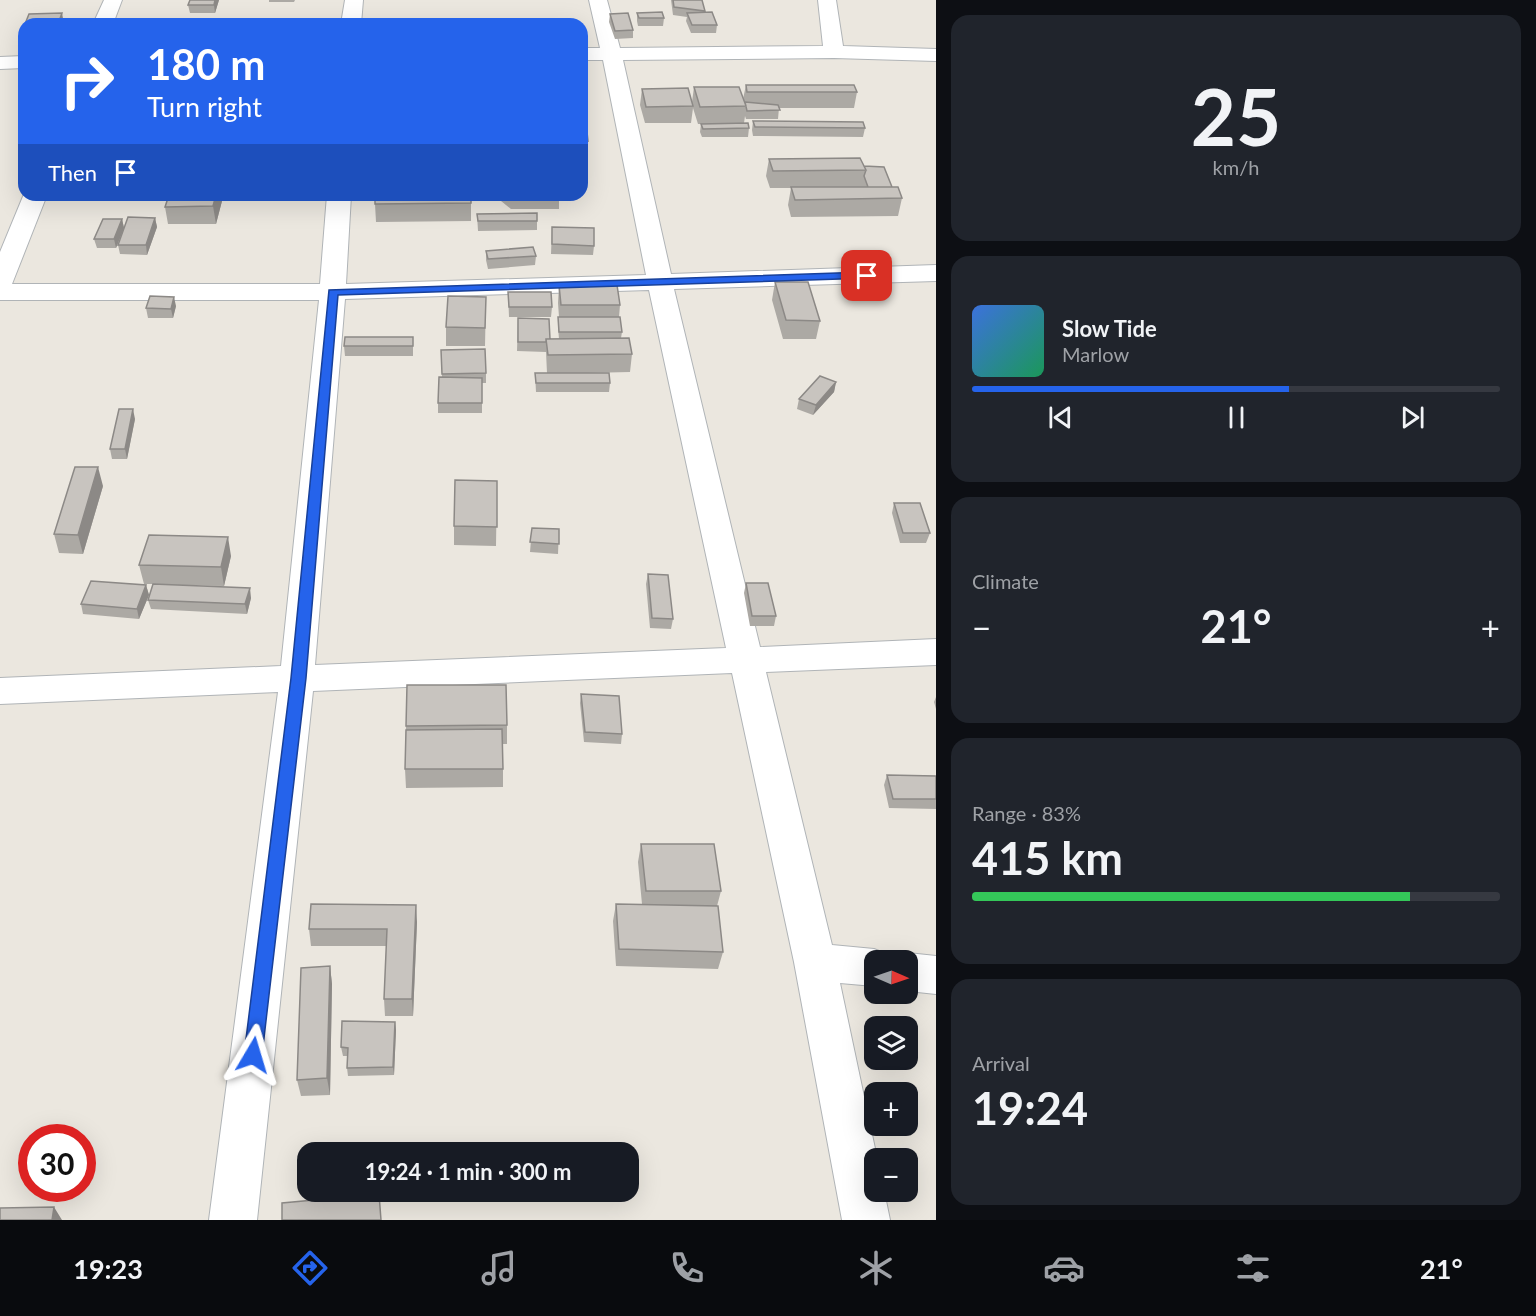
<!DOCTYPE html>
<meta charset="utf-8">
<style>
body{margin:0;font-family:Lato,sans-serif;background:#20242c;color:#f1f3f6;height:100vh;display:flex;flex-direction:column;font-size:22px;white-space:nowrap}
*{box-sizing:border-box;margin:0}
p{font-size:20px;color:#9ea1a6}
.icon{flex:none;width:33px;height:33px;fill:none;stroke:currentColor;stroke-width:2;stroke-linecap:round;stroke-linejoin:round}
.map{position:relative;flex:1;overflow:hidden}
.details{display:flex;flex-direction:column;gap:15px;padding:15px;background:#0d0f14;width:600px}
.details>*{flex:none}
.guide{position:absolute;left:18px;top:18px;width:570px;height:183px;border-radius:18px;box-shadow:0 6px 24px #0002;background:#2563eb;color:#fff;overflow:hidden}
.needle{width:39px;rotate:92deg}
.controls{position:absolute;left:864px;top:950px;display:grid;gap:12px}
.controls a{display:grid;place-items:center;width:54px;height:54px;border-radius:12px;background:#171b24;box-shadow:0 6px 24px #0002;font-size:30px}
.speed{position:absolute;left:18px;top:1124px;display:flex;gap:12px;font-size:30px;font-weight:700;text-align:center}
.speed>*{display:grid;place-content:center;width:78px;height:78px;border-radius:50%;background:#171b24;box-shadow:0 6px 24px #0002;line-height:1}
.speed .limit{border:9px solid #d22;background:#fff;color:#111}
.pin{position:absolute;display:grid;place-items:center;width:51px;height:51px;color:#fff;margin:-26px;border-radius:12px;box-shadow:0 3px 9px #0006}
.me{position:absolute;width:66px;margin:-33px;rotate:7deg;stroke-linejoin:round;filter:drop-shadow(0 0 4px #0008)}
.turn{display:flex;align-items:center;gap:21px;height:126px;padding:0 30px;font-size:27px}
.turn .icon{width:78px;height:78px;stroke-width:2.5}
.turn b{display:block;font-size:42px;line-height:51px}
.then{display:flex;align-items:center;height:57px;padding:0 30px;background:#0003;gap:12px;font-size:22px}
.big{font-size:45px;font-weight:700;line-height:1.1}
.details .card{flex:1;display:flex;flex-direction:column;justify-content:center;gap:9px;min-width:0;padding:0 21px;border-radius:18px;background:#20242c}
.details .dial{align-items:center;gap:0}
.dial b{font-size:78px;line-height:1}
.song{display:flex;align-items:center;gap:18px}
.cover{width:72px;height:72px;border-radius:9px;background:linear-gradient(135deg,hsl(220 70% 55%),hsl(150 70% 35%))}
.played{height:6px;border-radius:3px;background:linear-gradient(90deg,#2563eb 60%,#363941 60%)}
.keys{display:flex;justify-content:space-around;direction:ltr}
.heat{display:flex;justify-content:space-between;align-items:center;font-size:33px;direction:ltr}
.charge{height:9px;border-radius:4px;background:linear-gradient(90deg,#34c759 83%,#363941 0)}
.trip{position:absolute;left:297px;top:1142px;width:342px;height:60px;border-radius:18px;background:#171b24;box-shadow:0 6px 24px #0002;font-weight:700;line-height:60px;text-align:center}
.dock{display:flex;height:96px;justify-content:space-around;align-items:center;background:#090b0e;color:#9ea1a6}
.dock .icon{width:42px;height:42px}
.dock .current{color:#2563eb}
.dock b{font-size:27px;color:#f1f3f6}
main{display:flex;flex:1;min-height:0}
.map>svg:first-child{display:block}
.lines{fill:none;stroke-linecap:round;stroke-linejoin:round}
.minor-casing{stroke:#b0b4b7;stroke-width:2}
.minor{fill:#fff;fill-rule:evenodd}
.wall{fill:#aca9a4}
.shaded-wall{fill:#8c8986}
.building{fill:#c8c4bf;stroke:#8c8986;stroke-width:1.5}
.route{fill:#2563eb;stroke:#184099;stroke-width:1.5}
</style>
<main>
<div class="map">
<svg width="936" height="1220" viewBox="0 0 936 1220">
<rect width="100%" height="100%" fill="#ebe7df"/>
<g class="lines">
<g class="minor-casing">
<path id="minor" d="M104,0H122L113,24H93Z
M345,0H363L361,24H341Z
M589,0H607L620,48L823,46L818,0H836L843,46L936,49V61L834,58L623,60L671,274L936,265V281L674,289L760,647L936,639V665L766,672L832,945L874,949L889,955L891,960H874V986L840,983L877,1158H874V1191H884L890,1220H842L794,962L732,673L313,691L257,1220H209L278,692L0,704V678L281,666L319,300H0V252L24,194L47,195L12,284H320L327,195H351L346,284L646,275L603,60H582V48H600ZM649,290L726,648L315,665L345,299Z
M24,56V68L0,69V57Z
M908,953L936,956V994L908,991V960H893Z"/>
</g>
<use href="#minor" class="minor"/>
</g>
<path class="wall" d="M190,0H219L215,13H190L188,5Z
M269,0H295L294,2H269Z
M671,0H702L705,12L717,25L716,33H691L686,21L687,17L673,15Z
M637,13L664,18L663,26H638L637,21Z
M610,14L633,30V38L615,39L609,22Z
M746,85L857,92L854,108H779L778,119H746L745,116L744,123L749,128L748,137H702L700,132L701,124H698L693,108L691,123H645L640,105L642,89L692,102L694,87L743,99Z
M753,121L865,128L863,137L753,136L752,130Z
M582,132L588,141V149H582Z
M769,159L864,166L892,187L902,198L898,216L791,217L788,205L791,188H770L766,176Z
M169,195H268L267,198H222V201L216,224H168L165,207Z
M471,195V221L376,222L375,204Z
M501,195H559V209H511L501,201Z
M477,214L537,221V230L478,231Z
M155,218L157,227L147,255L120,254L118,245Z
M122,219L124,228L116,248H97L94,239Z
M552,227L594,246L593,255L551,254Z
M486,251L536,256L535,265L488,269L486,260Z
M775,282L820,321L816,339H783L772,300Z
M559,285L620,305L619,317L622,332L621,338L632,354L630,372L587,373L610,383L609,392H536L535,373H547L546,352L517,351L518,318L550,339H559L558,327V317H559L558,303Z
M508,292L552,307L551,317H509Z
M486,297L485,346H446V327Z
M176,306L173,318H148L146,308Z
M413,337V356H345L344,346Z
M441,350L486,373V383H482V413H438V403L442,377Z
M836,382L834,392L813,415L797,409L799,399Z
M135,419L127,459H112L110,449Z
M497,481L496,546L454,545V526Z
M103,486L83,554L59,553L54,534Z
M894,503L930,533L926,543H900L892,513Z
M532,528L559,529L558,554L530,552Z
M231,556L224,586L172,585L251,598L247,614L151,609L148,600L153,584H144L139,565Z
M648,574L673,619L671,629L650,628L646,584Z
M746,583L776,616L774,626H750L744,593Z
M146,585L149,595L139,619L83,614L81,604Z
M581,694L622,734L621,744L584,742L580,703Z
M936,697V709L934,702Z
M507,725V744H503V787L406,788L405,769L406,726Z
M887,775L936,776V809L889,808L884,785Z
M641,844L721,891L717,906L723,952L718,969L616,966L613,921L616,904H642L638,862Z
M417,922L413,1016H385L384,999L387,946H311L309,929Z
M330,966L332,984L330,1095L301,1096L297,1080Z
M395,1022L396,1030L394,1075L348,1076L347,1068L348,1056H343L341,1047Z"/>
<path class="shaded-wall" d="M215,0H219L215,13L214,5Z
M62,13L64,24H58Z
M216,195H221L222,201L216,224L213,206Z
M155,218L157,227L147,255L146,245Z
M122,219L124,228L116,248L114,239Z
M174,297L176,306L173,318L171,309Z
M836,382L834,392L813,415L816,405Z
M133,409L135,419L127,459L125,449Z
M98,467L103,486L83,554L78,535Z
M228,537L231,556L224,586L221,567Z
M146,585L149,595L139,619L137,609Z
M250,588L251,598L247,614L245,604Z
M416,905L417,922L413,1016L412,999Z
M330,966L332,984L330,1095L327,1078Z
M395,1022L396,1030L394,1075L393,1067Z
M54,1207L62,1220H52Z"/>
<path class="building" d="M190,0H215L214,5H188Z
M673,0H702L705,11L674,7Z
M662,12L664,18H639L637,13Z
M712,12L717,25H692L687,13Z
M62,13L58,24H25L29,14Z
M628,13L633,30L615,31L610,14Z
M746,85H854L857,92H747Z
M694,87H739L746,106L700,107Z
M688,88L693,106L646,107L642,89Z
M745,102L778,105L780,110L747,111Z
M753,121L863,122L865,128L755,127Z
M748,123L749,128L703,129L701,124Z
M582,132H587L588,141L582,140Z
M860,158L866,170L773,171L769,159Z
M864,166L884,167L892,187H868L864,176L866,170Z
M791,187H898L902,198L795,200Z
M169,195H216L213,206L165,207Z
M375,195H471V203L375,204Z
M505,195H559L560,200H511Z
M537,213V221H478L477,214Z
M128,217L155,218L146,245H118Z
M103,219H122L114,239H94Z
M552,227L594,228V246L552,244Z
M533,247L536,256L488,259L486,251Z
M775,282H808L820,321L786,320Z
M559,285H617L620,305H561Z
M508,292H551L552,307H509Z
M150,296L174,297L171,309L146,308Z
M448,296L486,297L485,328L446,327Z
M558,317H620L622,332H559Z
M518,318L549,319L550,339H546V342H518Z
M345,337H413V346H344Z
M629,338L632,354L548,355L546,339Z
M485,349L486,373L442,374L441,350Z
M535,373H609L610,383H536Z
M820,376L836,382L816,405L799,399Z
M439,377L482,378V403H438Z
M119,409H133L125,449H110Z
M75,467H98L78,535L54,534Z
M455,480L497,481V527L454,526Z
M894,503H920L930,533H903Z
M532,528L559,529V544L530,542Z
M149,535L228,537L221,567L139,565Z
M648,574L668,575L673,619L652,618Z
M91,581L146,585L137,609L81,604Z
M746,583H768L776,616H752Z
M153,584L250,588L245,604L148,600Z
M407,685H506L507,725L406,726Z
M581,694L619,696L622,734L585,732Z
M502,729L503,769H405L406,730Z
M887,775L936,776V799H893Z
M641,844H714L721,891H646Z
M311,904L416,905L412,999H384L387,929H309Z
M616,904L718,906L723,952L619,949Z
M330,966L327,1078L297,1080L301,968Z
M342,1021L395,1022L393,1067L347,1068L348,1048L341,1047Z
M379,1194L381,1220H282V1203Z
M54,1207L52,1220H0V1208Z"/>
<path class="route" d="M867,272L872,276L871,278L338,295L306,678L262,1055L259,1061L253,1064L246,1061L244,1055L291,678L329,290Z"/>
</svg>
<div class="controls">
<a><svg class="needle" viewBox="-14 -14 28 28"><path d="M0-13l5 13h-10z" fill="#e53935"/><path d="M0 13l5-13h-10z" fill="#9ea1a6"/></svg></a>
<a><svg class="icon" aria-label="layers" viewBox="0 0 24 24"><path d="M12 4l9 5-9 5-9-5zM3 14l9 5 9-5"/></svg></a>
<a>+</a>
<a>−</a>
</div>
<div class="speed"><div class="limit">30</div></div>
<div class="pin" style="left:867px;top:276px;background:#d93025"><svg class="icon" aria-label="arrive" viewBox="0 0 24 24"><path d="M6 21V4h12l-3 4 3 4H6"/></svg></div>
<svg class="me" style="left:253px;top:1055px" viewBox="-20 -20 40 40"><path d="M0-17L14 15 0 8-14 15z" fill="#2563eb" stroke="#fff" stroke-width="4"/></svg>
<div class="trip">19:24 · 1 min · 300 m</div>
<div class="guide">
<div class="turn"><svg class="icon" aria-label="right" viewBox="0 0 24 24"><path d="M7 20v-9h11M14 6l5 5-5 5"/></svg><div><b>180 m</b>Turn right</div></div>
<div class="then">Then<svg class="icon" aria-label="arrive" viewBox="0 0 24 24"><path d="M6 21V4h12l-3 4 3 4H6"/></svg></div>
</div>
</div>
<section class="details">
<div class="card dial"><b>25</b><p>km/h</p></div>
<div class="card">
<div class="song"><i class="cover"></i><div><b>Slow Tide</b><p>Marlow</p></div></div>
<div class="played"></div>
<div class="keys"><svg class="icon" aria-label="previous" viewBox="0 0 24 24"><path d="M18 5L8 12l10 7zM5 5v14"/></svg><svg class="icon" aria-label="pause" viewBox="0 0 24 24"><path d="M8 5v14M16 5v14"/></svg><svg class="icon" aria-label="next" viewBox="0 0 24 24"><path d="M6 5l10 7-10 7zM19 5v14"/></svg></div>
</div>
<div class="card"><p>Climate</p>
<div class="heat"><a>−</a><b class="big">21°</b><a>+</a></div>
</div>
<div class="card"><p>Range · 83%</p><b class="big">415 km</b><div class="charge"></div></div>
<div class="card"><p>Arrival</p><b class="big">19:24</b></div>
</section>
</main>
<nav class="dock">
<b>19:23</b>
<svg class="icon current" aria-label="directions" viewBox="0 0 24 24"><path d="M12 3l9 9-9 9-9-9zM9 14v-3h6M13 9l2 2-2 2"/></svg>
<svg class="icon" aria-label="music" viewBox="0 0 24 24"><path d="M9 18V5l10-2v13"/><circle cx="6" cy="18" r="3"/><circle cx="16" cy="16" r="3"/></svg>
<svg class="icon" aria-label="phone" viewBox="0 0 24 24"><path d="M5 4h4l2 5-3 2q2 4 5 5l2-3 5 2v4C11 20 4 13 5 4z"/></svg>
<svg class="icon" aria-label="climate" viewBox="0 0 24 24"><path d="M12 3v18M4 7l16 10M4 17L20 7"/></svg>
<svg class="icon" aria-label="car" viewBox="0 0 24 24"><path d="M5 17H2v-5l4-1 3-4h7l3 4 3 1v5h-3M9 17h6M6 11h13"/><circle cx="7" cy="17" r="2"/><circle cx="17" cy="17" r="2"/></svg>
<svg class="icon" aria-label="filters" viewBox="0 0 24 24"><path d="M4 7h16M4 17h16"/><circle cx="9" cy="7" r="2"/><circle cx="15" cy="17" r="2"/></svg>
<b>21°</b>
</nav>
